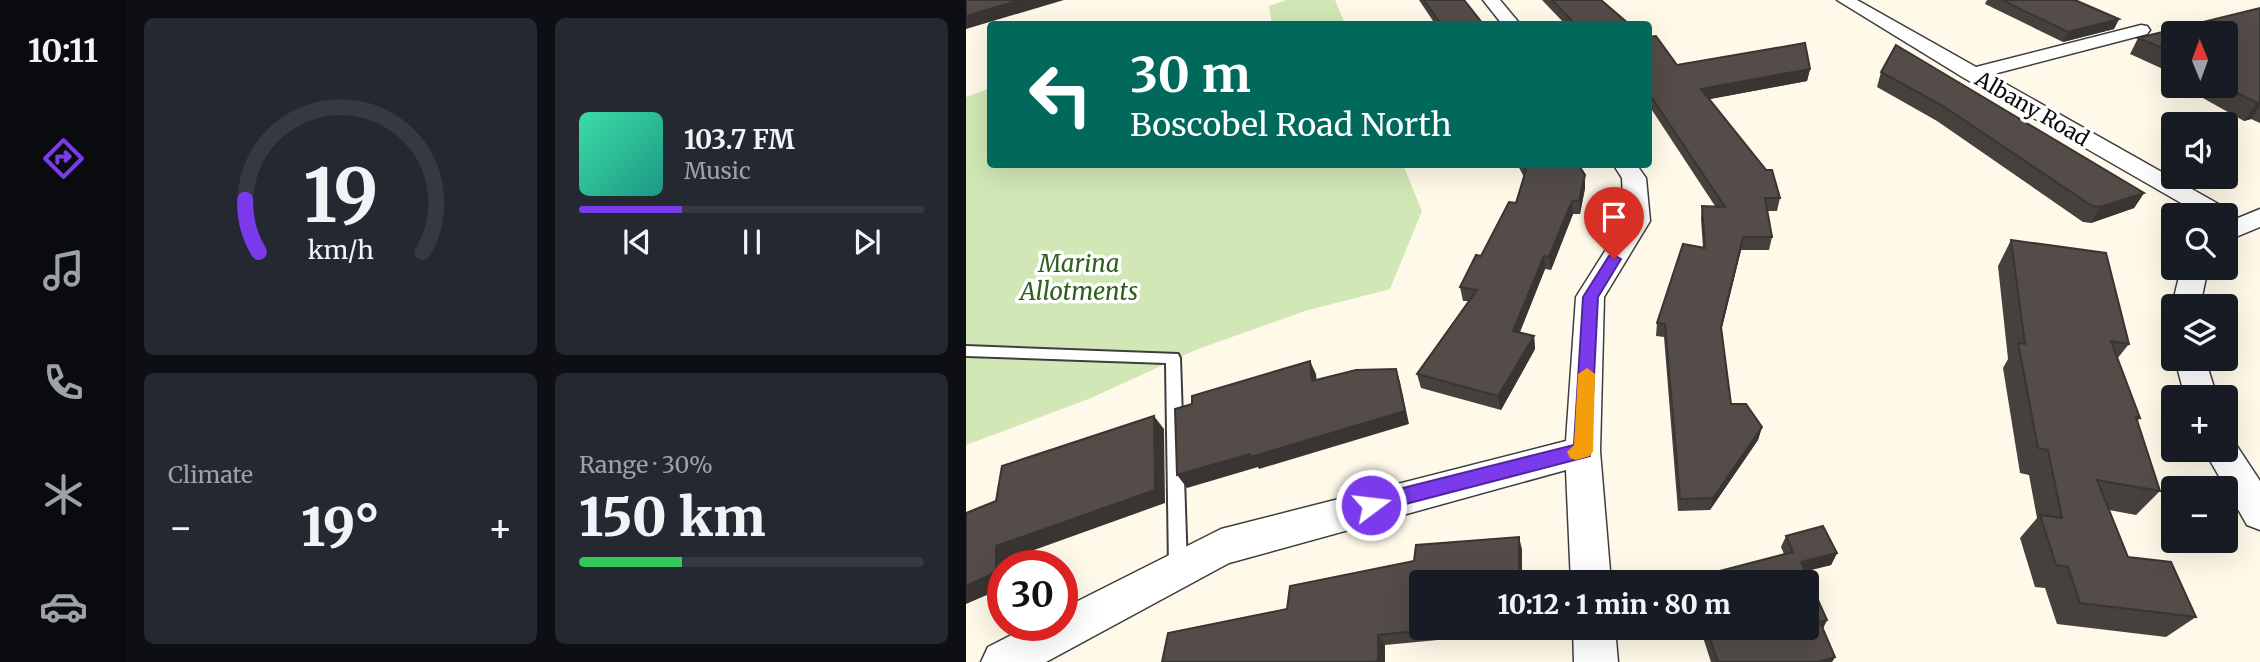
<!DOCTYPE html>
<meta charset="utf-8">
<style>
body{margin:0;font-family:Merriweather,serif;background:#242831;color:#f1f3f6;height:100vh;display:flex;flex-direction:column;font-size:26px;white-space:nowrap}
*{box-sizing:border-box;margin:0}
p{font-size:23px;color:#9ea1a6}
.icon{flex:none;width:38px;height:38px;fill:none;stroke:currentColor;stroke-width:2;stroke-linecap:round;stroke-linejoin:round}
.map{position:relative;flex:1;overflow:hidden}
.drawer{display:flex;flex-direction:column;gap:18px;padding:18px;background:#0d0f14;width:840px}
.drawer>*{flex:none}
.banner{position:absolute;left:21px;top:21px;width:665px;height:147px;border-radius:7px;box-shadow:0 7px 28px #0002;background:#00695c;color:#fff;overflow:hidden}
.needle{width:46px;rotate:359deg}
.controls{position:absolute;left:1195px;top:21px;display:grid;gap:14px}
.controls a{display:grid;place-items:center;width:77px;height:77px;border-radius:7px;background:#171b24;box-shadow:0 7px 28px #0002;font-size:35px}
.speed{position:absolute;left:21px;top:550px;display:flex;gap:14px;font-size:35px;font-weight:700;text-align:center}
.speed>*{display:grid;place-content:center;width:91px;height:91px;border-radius:50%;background:#171b24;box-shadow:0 7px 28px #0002;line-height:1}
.speed .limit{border:10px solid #d22;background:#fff;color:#111}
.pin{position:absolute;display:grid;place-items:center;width:60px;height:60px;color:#fff;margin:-72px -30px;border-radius:50% 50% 50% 0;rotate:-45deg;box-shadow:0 0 7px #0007}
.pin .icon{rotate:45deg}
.me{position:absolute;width:77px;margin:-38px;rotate:75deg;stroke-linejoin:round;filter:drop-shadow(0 0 5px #0008)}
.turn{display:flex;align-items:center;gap:24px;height:147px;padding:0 28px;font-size:32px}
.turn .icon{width:91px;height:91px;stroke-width:2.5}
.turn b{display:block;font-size:49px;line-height:60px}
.big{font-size:52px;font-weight:800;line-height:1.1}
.drawer .card{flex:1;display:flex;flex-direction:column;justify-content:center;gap:10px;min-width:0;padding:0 24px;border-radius:10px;background:#242831}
.drawer .dial{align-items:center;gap:0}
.dial svg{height:182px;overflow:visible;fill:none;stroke:#363941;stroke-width:7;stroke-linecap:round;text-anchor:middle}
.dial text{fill:#f1f3f6;stroke:none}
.song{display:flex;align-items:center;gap:21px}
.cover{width:84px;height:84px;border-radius:10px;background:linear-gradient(135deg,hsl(160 70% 55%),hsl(170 70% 35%))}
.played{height:7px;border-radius:4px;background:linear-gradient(90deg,#7c3aed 30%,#363941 30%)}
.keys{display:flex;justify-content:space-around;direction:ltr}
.heat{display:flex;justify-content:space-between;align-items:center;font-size:38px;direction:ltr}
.charge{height:10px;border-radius:5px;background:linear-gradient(90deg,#34c759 30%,#363941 0)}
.drawer .tiles{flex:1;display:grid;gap:18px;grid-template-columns:repeat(2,1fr)}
.trip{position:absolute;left:443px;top:570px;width:410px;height:70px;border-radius:7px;background:#171b24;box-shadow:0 7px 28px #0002;font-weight:800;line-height:70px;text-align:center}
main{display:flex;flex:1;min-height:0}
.menu{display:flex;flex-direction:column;width:126px;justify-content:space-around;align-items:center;background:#090b0e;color:#9ea1a6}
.menu .icon{width:49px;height:49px}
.menu .on{color:#7c3aed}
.menu b{font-size:32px;color:#f1f3f6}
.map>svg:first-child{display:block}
.green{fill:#d1e7b5}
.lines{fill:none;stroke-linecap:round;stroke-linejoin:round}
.service-casing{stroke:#3e3e3e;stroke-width:4}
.minor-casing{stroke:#3e3e3e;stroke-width:3}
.service{fill:#fff;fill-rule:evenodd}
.minor{fill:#fff;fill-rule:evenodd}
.wall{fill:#47413e}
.shaded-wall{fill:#3a3532}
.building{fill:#534c48;stroke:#3a3532;stroke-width:2}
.route{fill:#7c3aed;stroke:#51269a;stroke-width:2}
.slow{fill:#f59e0b}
.labels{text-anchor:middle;stroke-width:7;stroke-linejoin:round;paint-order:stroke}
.far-street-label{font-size:21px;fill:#0b0b0b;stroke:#fff}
.park-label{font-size:24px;font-style:italic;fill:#2e601e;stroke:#fff}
</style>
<main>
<nav class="menu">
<b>10:11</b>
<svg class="icon on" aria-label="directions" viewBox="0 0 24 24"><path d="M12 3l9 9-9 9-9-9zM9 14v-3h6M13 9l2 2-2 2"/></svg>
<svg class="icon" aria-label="music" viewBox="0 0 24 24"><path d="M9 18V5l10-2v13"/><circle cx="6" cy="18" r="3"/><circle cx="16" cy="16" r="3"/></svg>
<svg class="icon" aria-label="phone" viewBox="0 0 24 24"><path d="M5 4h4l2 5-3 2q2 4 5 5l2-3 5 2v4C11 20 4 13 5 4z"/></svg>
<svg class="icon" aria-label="climate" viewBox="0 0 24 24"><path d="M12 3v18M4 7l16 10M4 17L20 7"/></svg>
<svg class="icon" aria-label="car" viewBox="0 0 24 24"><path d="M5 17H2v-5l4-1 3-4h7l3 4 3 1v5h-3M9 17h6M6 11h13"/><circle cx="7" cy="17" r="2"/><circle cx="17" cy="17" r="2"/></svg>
</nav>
<section class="drawer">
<div class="tiles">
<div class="card dial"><svg viewBox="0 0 100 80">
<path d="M14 69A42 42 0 1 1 86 69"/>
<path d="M14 69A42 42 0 0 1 8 46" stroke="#7c3aed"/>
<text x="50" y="56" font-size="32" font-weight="700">19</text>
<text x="50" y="72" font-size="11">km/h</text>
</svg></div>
<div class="card">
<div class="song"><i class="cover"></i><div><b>103.7 FM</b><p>Music</p></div></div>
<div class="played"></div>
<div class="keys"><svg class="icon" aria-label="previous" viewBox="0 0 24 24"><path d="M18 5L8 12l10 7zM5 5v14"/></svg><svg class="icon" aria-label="pause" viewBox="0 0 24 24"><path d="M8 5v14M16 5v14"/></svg><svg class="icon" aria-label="next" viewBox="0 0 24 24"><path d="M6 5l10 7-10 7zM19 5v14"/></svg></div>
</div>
<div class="card"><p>Climate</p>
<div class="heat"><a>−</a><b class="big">19°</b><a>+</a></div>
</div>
<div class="card"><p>Range · 30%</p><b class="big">150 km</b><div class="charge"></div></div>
</div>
</section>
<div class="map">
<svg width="1294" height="662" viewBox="0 0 1294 662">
<rect width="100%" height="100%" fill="#fff9e9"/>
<path class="green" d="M320,0H369L379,24H306L303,6Z
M24,88V164L437,165L456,211L424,289L339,311L232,349L125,398L0,445V97Z"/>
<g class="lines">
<g class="service-casing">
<path id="service" d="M0,346L212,354L214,358L221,568L219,574L212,577L205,574L203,568L200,363L0,356Z"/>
</g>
<g class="minor-casing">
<path id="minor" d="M517,0H534L554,24H536Z
M871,0H891L1010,67L1175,25L1181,26L1184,30L1181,34L1024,75L1263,210L1267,215L1260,221V215H1236L998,78Z
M647,164H670L680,178L684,221L638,297L634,451L645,583H605L600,470L263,563L80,662H15L22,647L65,625H96V609L255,529L600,441L610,297L658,221L656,178Z
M1294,209V227L1260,241V223Z
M1215,268H1242L1234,306H1208V309L1206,306Z
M1209,359H1239L1251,397H1219Z
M1260,437L1267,440L1294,481V530L1281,525L1238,450H1260Z
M607,628H649L652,662H608Z"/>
</g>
<use href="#service" class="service"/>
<use href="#minor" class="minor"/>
</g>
<path class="wall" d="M453,0H498L517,24H469Z
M576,0H635L663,24H599Z
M1021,0H1109L1153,19L1148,29L1097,42L1019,4Z
M1294,8V123L1285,119L1278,121L1219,88L1220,86H1260L1208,33V74L1164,54L1172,38Z
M682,37L711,65L844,69L841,81L743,99L814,198L811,211H801L806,237L803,250H775L755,330L765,404L796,427L792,440L744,510L712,511L698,337L690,336L691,323L737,248L735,219L736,206H749L682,104Z
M915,72L1178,193L1168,208L1125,223L1117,222L971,121L911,87Z
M551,164H612L619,188L614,214H607L585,270L579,269L554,332L568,336L569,349L535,410L455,388L451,374L502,301H497L494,287L550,203L558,177Z
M1045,240L1163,344L1151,359L1174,418L1171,421L1194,491L1170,515L1143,510L1162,557L1230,617L1200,637L1091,624L1079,588L1069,587L1054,538L1071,518L1063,475L1054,473L1037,368L1042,359L1032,266Z
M820,536L871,553L865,565L839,571L857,629L869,657L866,662H745L734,628H840V583H722L723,579L818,554L815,547Z
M556,549L455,628H556V632L419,645L321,609L448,561Z"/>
<path class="shaded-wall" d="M54,0H98L0,29V16Z
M1153,19L1148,29L1097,42L1102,32Z
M844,69L841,81L734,101L735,89Z
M1294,102V106L1285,119L1278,121L1291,103Z
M619,175V188L614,214L613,201Z
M1178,193L1168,208L1125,223L1134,207Z
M606,201L607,214L585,270L583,257Z
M777,237L775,250L753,340L755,327Z
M578,256L579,269L549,344L547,331Z
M568,336L569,349L535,410L532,396Z
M344,361L350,374L352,394L346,381Z
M430,369L434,382L443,424L293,469L292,467L221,488L211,475L284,454Z
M188,416L198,429L199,503L46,558V565H37V588L0,604V586L30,546Z
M796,427L792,440L744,510L747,498Z
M553,537L556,549V583H553Z
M871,553L865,565L830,574L835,562Z
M861,620L856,631L854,622Z
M412,635L419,645V662H406Z
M869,657L866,662H852Z"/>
<path class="building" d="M0,0H54L0,16Z
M458,0H498L517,24H475Z
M586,0H635L663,24H618L616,22L608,23Z
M1036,0H1109L1153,19L1102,32Z
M1294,8V102L1291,103L1257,86H1260V33H1208V53L1172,38Z
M690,36L711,65L839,43L844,69L735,89L800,170H806L814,198H799L806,237H777L755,327L765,404H780L796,427L747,498L714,499L699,324L691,323L717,244L739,248L736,206L759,207L682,92V37Z
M930,45L1178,193L1134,207L1126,206L977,106L915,72Z
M557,164H612L619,175L613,201H606L583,257L578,256L547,331L568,336L532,396L451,374L511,290L494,287L510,255L515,256L543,202L550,203L560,170Z
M1045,240L1140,253L1163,344L1145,341L1174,418L1170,417L1194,491L1131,480L1162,557L1205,562L1230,617L1114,603L1102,567L1090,565L1074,515L1096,518L1082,450L1072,448L1052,343L1059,344Z
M344,361L346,381L390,370L430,369L439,411L285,457L284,454L211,475L209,409L226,404V396Z
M188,416L189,490L30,546V572L0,586V513L30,501L36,466Z
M857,526L871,553L835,562L861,620L854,622L869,657L852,662H752L740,628H840V583H724L723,579L827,552L820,536Z
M553,537V583H455V628H482L412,635V661L406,662H196L202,633L321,609L324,586L448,561L450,545Z"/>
<path class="route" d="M648,255L655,259L632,297L624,456L405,513L398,511L395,505L398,498L405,496L608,445L617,297L643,256Z"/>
<path class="slow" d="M621,368L629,374L627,451L624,456L610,460L604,458L601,452L608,445L612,374Z"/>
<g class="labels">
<g class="far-street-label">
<text transform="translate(1066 109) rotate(30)" y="7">Albany Road</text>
</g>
<g class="park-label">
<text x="113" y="272">Marina<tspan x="113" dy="28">Allotments</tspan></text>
</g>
</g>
</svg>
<div class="controls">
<a><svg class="needle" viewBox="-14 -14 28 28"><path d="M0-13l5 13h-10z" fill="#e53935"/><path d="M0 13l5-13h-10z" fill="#9ea1a6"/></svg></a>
<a><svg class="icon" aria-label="sound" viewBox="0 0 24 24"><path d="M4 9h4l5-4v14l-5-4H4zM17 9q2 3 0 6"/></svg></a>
<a><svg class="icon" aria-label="search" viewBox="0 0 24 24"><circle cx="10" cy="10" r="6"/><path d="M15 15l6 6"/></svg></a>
<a><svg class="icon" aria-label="layers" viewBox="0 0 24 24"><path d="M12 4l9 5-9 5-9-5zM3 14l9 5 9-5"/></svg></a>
<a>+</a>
<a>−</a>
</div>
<div class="speed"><div class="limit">30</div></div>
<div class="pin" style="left:648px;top:259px;background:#d93025"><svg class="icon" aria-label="arrive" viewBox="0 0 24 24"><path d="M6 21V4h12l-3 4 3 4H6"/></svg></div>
<svg class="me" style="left:405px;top:505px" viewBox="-20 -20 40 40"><circle r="17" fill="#7c3aed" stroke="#fff" stroke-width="3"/><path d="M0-11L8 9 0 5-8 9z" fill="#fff"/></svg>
<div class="trip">10:12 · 1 min · 80 m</div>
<div class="banner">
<div class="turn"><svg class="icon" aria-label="left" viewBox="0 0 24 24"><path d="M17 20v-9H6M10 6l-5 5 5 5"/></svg><div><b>30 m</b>Boscobel Road North</div></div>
</div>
</div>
</main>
